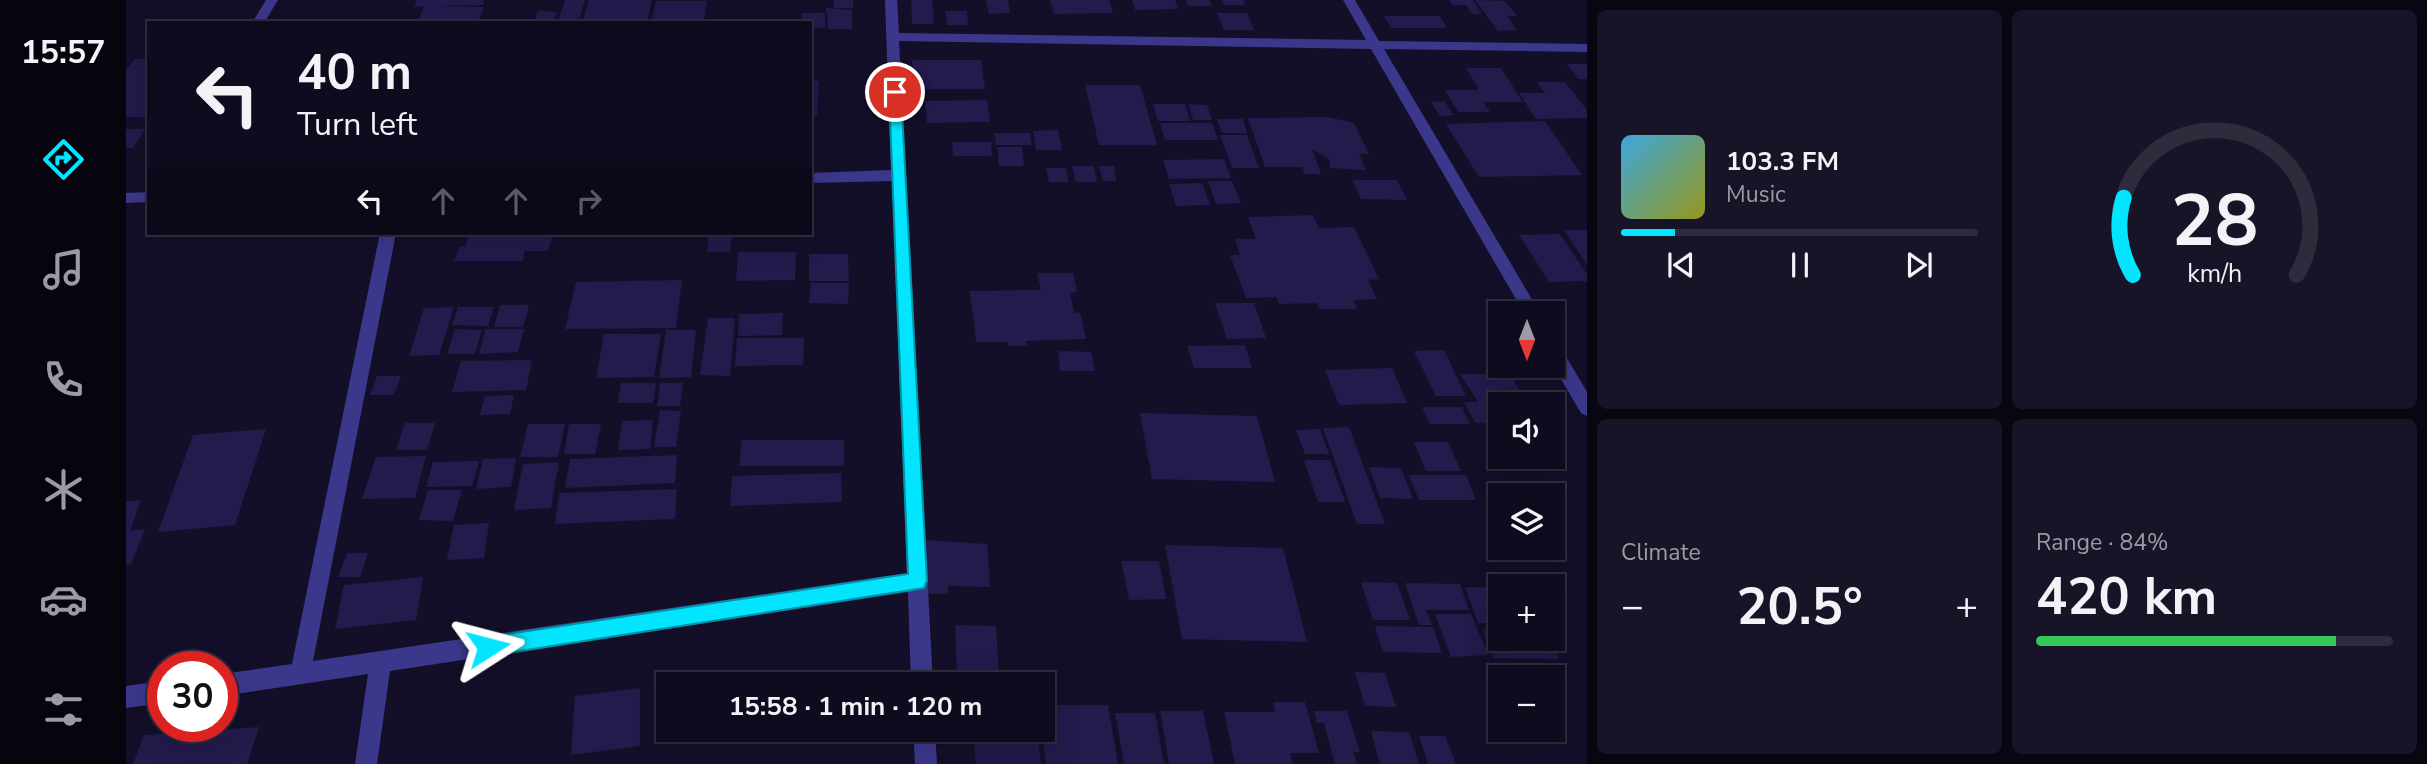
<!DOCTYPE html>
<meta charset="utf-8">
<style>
body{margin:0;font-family:"Nunito Sans",sans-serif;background:#181428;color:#f1f3f6;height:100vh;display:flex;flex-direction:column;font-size:26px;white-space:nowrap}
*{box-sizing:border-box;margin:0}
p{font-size:23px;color:#9b9ba4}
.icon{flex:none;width:38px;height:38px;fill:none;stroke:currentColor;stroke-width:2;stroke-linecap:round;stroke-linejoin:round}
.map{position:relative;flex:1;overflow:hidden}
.sheet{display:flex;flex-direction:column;gap:10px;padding:10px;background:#080611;width:840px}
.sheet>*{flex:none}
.banner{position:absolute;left:21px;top:21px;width:665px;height:214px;border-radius:0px;box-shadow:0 7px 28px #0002,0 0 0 2px #2f2b3d;background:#0f0b1f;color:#f1f3f6;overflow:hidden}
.needle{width:46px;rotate:180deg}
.buttons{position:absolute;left:1362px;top:301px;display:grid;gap:14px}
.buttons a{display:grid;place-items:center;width:77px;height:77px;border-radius:0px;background:#0f0b1f;box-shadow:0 7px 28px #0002,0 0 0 2px #2f2b3d;font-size:35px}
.speed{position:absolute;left:21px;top:651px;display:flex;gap:14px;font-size:35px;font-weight:700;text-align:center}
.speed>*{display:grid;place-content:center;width:91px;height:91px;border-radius:50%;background:#0f0b1f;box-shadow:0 7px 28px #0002,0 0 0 2px #2f2b3d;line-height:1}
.speed .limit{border:10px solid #d22;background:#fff;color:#111}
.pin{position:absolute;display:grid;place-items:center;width:60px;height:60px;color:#fff;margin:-30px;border:4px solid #fff;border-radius:50%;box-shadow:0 2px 7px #0007}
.me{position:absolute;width:77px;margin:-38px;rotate:81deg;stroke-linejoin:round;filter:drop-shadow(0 0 5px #0008)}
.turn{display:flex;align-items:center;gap:24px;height:147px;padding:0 35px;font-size:32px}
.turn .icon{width:91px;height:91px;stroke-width:2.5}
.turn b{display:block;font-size:49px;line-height:60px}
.lanes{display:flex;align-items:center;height:66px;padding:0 35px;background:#0003;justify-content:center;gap:35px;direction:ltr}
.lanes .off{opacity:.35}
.big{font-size:52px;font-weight:700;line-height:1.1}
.sheet .widget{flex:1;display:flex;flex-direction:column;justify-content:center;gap:10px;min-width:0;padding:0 24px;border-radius:10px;background:#181428}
.sheet .dial{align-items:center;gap:0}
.dial svg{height:182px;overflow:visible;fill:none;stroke:#2f2b3d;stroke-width:7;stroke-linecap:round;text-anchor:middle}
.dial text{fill:#f1f3f6;stroke:none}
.song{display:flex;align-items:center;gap:21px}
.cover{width:84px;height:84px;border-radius:10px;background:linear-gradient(135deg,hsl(200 70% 55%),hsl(60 70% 35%))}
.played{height:7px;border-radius:4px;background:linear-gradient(90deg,#03e4ff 15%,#2f2b3d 15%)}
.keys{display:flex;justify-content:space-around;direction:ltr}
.heat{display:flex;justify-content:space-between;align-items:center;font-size:38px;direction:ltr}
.charge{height:10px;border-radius:5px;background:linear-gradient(90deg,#34c759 84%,#2f2b3d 0)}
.sheet .tiles{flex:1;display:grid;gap:10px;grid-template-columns:repeat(2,1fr)}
.trip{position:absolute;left:530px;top:672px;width:399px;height:70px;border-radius:0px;background:#0f0b1f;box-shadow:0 7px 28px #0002,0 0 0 2px #2f2b3d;font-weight:700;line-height:70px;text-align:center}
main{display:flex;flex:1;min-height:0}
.tabs{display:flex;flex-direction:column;width:126px;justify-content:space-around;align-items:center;background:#06040c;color:#9b9ba4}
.tabs .icon{width:49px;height:49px}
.tabs .selected{color:#03e4ff}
.tabs b{font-size:32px;color:#f1f3f6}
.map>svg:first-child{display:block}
.building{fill:#241a4b}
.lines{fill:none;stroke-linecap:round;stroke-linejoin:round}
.minor{fill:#3b388b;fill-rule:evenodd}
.route{fill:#03e4ff;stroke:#0294a6;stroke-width:2}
</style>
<main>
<nav class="tabs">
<b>15:57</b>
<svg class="icon selected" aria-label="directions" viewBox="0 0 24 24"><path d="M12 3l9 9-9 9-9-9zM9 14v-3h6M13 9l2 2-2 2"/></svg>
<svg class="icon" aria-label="music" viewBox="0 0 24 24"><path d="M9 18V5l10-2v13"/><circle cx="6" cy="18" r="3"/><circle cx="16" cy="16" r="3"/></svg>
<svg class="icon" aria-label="phone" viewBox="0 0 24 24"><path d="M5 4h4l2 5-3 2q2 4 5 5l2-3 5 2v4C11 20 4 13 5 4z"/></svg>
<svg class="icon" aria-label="climate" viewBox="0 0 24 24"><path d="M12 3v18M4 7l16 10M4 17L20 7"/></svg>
<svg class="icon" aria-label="car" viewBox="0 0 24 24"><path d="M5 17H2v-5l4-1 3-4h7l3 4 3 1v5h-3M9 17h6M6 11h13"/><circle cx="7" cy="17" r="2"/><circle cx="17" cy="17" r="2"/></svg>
<svg class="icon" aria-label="filters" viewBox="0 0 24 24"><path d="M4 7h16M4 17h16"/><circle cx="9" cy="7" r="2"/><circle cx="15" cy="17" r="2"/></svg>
</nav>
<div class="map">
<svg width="1461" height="764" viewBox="0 0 1461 764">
<rect width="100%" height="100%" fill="#140f29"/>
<path class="building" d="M291,0H358L357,5L308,6L358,7L352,23H291L298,6L288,7Z
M439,0H459L452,23H431Z
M463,0H526L521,23H456Z
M708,0H727V8H708Z
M785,0H806L808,24H786Z
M860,0H882L884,13L863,14Z
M924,0H983L987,13L928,14Z
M1006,0H1049L1052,9L1009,10Z
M1060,0H1083L1086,6H1062Z
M1096,0H1117L1119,5H1098Z
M1324,0H1347L1356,14H1346L1340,5H1326Z
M1349,0L1379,1L1391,16H1381L1391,30L1372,31Z
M530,1H581L578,23H525Z
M700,8L726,10V29H702Z
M412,11L431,12L427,23H407Z
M819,11H841L842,25H821Z
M676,13H699V28H684V23H676Z
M1091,13H1121L1128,30H1098Z
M1258,16H1314L1321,28H1265Z
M9,59H23V117H0V70Z
M786,60H855L859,89H789Z
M1441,64H1461V79H1452Z
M1340,68H1375L1397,102H1357L1364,112H1332L1319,90H1353Z
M684,81H693L691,116H684Z
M1411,82H1439L1461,110V118L1410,119L1393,93H1419Z
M959,85H1014L1031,145H973Z
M861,100L864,122L801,123L799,101Z
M1318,101L1328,115L1314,116L1305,102Z
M1027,104H1059L1064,121H1032Z
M1063,104L1081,105L1086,120H1067Z
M1202,117L1228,123L1243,154H1233L1240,170L1204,168V160L1186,149L1195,174H1179L1176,167H1139L1122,118Z
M1091,119H1117L1121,133H1096Z
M1419,121L1456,175L1353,177L1320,124Z
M1034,123H1086L1092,140H1039Z
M0,129H19L7,148H0Z
M932,130L936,150H910L907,131Z
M868,133H904L906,145H870Z
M1094,135H1121L1133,168H1106Z
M826,142H865L866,156H827Z
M871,147H896L898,166H873Z
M1098,159L1105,178L1043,179L1037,160Z
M946,166H968L971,182H950Z
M973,166H988L990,181H977Z
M920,168H940L943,182H923Z
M1226,180H1271L1281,200L1235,199Z
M1082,181H1106L1115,203L1090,204Z
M1076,183L1084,205L1050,206L1043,184Z
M1187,215L1193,228L1228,227L1253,279L1242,280L1251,299L1227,300L1231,309H1193L1191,303L1153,304L1150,297L1120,298L1104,255H1114L1109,239H1130L1122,217Z
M1438,230H1461V265Z
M343,233H427L422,251H398L397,261H328L334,246L339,247Z
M583,233H606L604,252H581Z
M1434,234L1461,274V281L1423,282L1393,235Z
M612,252H670L669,280L610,281Z
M683,254H722L723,281H683Z
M911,273H947L951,292L944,293L948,313L954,312L960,339L900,341L902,346H883L882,342H850L844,291L915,290Z
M556,280L550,328L439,329L450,282Z
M685,283H723L722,304L683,303Z
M1089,303H1128L1140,338L1101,339Z
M374,305H403L397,327H368Z
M328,307L313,355L283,356L298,308Z
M332,307H368L362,326L326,325Z
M657,313L656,335L612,336L613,314Z
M582,318H609L604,376L574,375Z
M329,329L356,330L349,354H321Z
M359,329H398L392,352L353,354Z
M540,330H570L565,377L533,378Z
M478,334H535L528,377L470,378Z
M611,338H678L677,365L609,366Z
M1119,345L1126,368H1068L1061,346Z
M1318,350L1340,396H1310L1288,351Z
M932,351L965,352L969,371H934Z
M406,360L400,390L326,392L335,361Z
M1266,368L1281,403L1213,405L1199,370Z
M1334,374H1376L1379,380L1387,379L1401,404H1374V422L1349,423L1338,402H1352Z
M251,376H275L268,395H244Z
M495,383H530L527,403H492Z
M534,383H557L554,406H531Z
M388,395L384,414L354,415L359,396Z
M1296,407H1336L1344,424H1304Z
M534,410L555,411L550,447H528Z
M1014,413L1131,416L1149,482L1026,479Z
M527,420L524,449L492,450L496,421Z
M279,423H309L301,450H270Z
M402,424H439L432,457H394Z
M443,424H475L469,454H438Z
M1223,427L1259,524H1231L1197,428Z
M140,429L109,525L32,532L67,435Z
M1194,429L1203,454H1179L1170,430Z
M616,440H718V466H613Z
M1288,442H1322L1335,471H1300Z
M551,455L549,483L439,488L444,459Z
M300,456L289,498L236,499L250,457Z
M390,458L385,487L350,489L357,459Z
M1178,460H1204L1219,502H1192Z
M353,461L346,486L300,487L307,462Z
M433,462L425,508L388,510L397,464Z
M1243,467L1275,468L1287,499L1254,498Z
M715,473L716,502L604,506L606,476Z
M1283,475H1340L1350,500H1293Z
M551,489L549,519L429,524L433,493Z
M302,490H336L327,521L293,520Z
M15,500L4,531L19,529L5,564L0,565V502Z
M363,523L358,558L321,560L328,525Z
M798,540L861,544L864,587L822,586V594H799Z
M1039,545L1157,548L1181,642L1056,639Z
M221,553H242L234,577H212Z
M995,561H1033L1040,599L1003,600Z
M297,577L290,620L209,629L218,585Z
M1235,582L1271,583L1284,620H1247Z
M1279,583L1334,584L1343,610H1300L1306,625H1293Z
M1339,587L1374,588V623H1352Z
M1309,614H1345L1362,655L1325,657Z
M829,625L870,626L873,673L831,672Z
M1249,626L1307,627L1316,653L1257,652Z
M1357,630L1374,631V639H1424L1433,659L1368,658Z
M1229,672L1259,673L1270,707L1239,706Z
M514,688V746L445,755L449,696Z
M1147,702H1179L1193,753H1164L1167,764H1109L1098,712H1149Z
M917,705H982L992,764H920L916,730Z
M1034,711H1077L1088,764H1043Z
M1188,711H1221L1234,752H1227L1231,764H1209L1198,723H1191Z
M989,713H1029L1038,764H998Z
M133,727L121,764H7L18,735Z
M847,730H911L915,764H850Z
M1245,731L1283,732L1293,764H1254Z
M1293,736H1319L1330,764H1302Z"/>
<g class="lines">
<path class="minor" d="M140,0H152L138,23H126Z
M759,0H771L773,33L1240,40L1217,0H1229L1253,41L1461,44V52L1258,49L1414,313H1398L1245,49L773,41L807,684H785L782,592L264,671L251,764H229L242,674L96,696V674L166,664L254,233H270L187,661L781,573L766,181L684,183V173L765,170Z
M23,192V202L0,203V193Z
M1426,341L1432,343L1461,392V416L1455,413L1426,364Z
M37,681V703L0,708V686Z
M787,730H809L811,764H789Z"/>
</g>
<path class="route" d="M769,88L775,92L801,581L798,588L362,656L355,654L352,647L355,640L362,637L782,574L763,92Z"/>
</svg>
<div class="buttons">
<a><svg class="needle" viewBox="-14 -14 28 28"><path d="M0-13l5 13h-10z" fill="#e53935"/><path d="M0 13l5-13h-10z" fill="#9b9ba4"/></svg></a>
<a><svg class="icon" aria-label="sound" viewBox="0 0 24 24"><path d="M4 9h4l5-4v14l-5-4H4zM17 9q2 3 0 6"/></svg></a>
<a><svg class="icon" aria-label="layers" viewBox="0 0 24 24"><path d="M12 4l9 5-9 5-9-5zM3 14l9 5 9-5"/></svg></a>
<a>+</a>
<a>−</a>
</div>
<div class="speed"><div class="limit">30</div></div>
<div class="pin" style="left:769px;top:92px;background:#d93025"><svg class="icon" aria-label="arrive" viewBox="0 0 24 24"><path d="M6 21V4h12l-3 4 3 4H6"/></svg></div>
<svg class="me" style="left:362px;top:647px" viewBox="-20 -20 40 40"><path d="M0-17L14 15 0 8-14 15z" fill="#03e4ff" stroke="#fff" stroke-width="4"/></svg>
<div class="trip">15:58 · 1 min · 120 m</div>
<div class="banner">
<div class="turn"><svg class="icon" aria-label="left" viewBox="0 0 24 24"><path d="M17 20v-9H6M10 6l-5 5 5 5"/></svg><div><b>40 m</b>Turn left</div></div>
<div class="lanes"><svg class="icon" aria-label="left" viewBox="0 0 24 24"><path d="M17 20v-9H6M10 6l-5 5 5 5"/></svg><svg class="icon off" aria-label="ahead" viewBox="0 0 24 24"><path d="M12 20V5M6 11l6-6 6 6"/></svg><svg class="icon off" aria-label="ahead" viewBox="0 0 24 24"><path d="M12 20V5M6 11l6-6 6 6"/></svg><svg class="icon off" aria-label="right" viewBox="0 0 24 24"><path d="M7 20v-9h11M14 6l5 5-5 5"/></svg></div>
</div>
</div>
<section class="sheet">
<div class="tiles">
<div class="widget">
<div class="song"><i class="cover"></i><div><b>103.3 FM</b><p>Music</p></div></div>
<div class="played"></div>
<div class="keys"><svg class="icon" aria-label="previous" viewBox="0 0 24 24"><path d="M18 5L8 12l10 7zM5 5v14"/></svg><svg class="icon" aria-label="pause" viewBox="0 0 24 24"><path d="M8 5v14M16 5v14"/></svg><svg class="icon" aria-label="next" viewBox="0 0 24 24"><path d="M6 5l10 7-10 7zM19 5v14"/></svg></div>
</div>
<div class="widget dial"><svg viewBox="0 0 100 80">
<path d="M14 69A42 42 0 1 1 86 69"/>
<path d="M14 69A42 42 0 0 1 10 35" stroke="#03e4ff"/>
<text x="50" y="56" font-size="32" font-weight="700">28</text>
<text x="50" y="72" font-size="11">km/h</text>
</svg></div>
<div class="widget"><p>Climate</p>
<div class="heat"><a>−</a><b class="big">20.5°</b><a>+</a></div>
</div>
<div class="widget"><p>Range · 84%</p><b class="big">420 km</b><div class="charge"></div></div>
</div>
</section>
</main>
